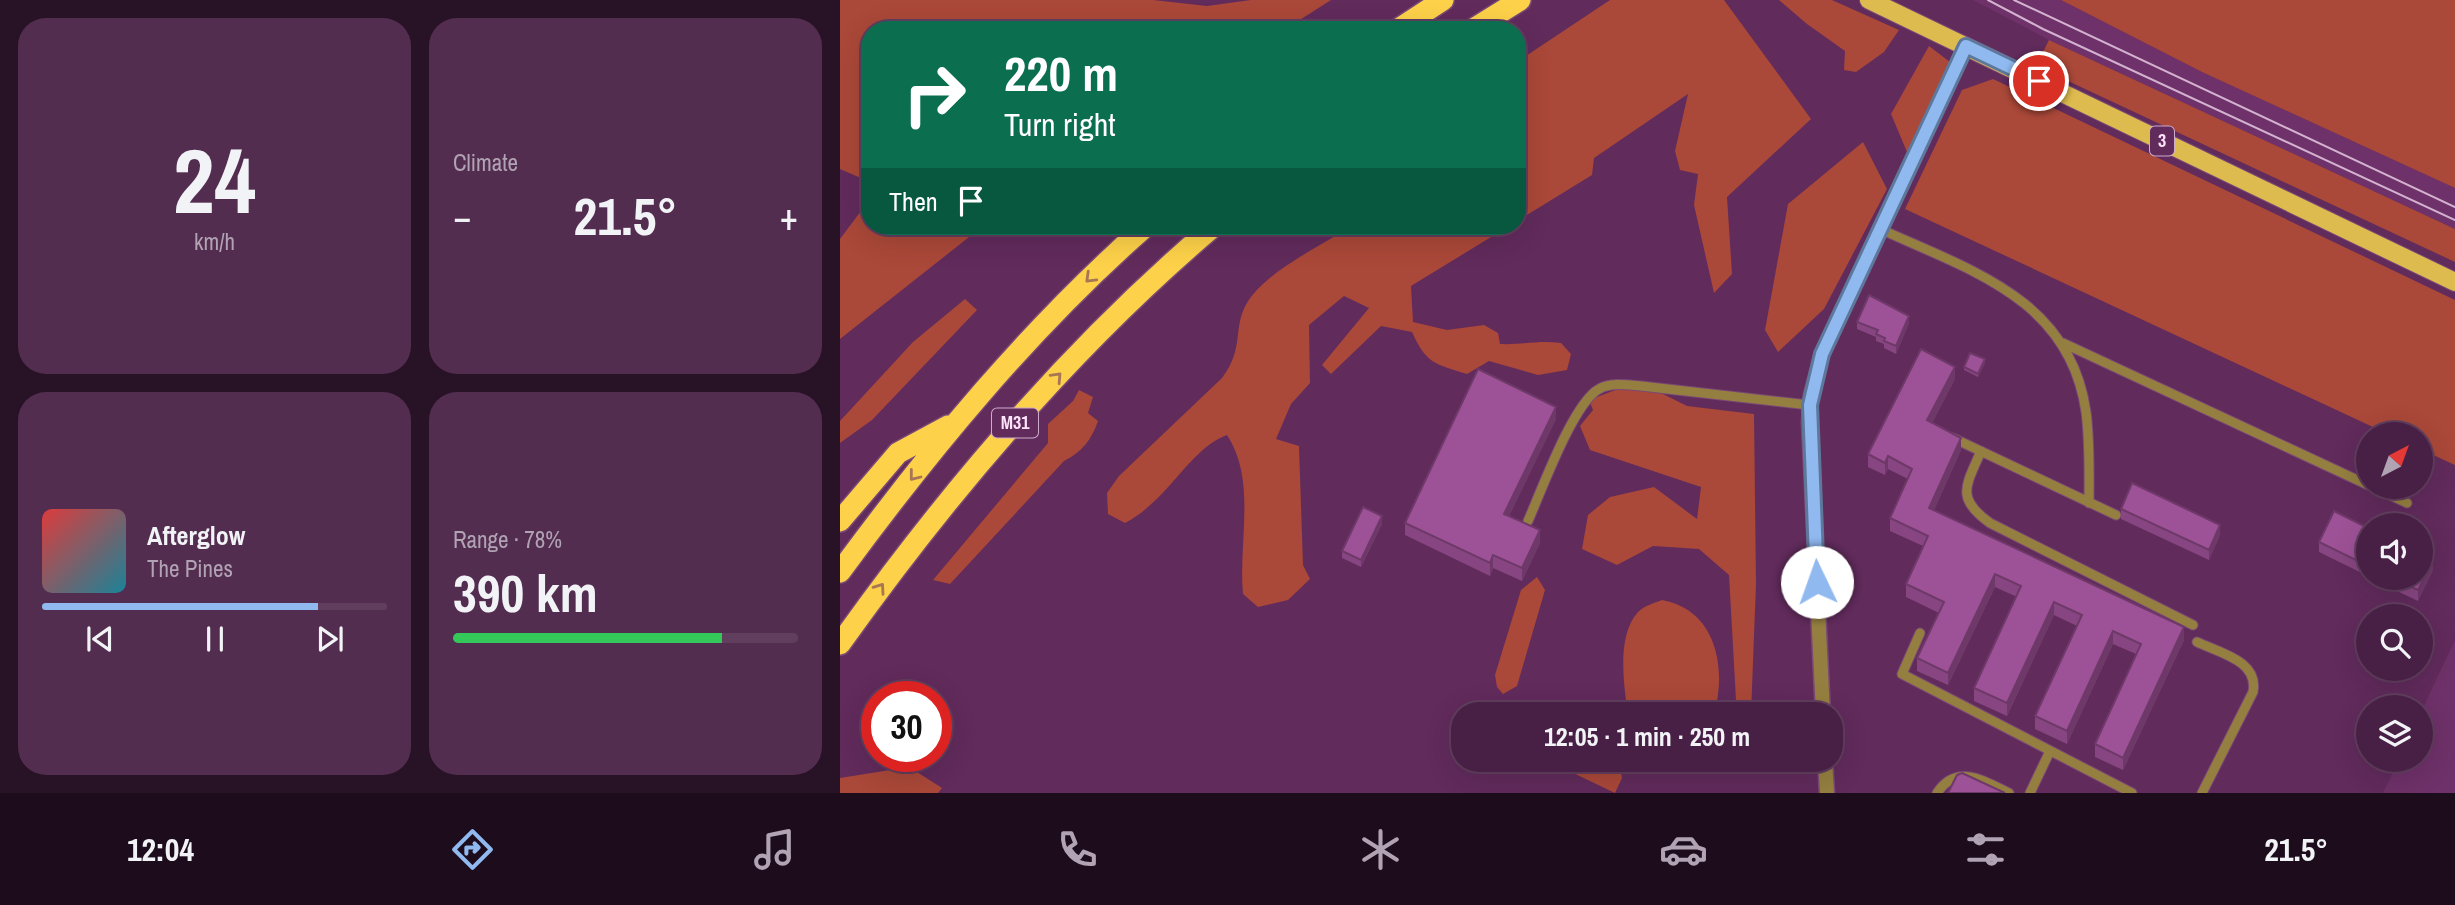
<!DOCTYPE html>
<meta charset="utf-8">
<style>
body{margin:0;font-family:"Archivo Narrow",sans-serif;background:#532d50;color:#f1f3f6;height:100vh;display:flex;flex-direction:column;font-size:26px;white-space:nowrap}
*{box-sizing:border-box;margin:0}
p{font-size:23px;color:#b1a3b3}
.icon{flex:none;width:38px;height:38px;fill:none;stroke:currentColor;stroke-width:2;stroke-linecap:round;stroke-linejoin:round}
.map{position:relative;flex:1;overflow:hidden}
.drawer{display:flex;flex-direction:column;gap:18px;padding:18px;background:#281226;width:840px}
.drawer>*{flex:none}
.hud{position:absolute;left:21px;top:21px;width:665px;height:214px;border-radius:28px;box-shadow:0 7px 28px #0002,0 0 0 2px #613e5e;background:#0b6e4f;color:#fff;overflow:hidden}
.needle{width:46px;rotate:41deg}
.tools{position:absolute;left:1516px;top:422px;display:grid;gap:14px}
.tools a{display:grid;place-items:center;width:77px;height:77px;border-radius:50%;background:#492045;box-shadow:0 7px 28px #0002,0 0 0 2px #613e5e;font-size:35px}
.speed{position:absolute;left:21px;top:681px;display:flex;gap:14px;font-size:35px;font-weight:700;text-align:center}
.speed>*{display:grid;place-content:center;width:91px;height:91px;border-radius:50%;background:#492045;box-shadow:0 7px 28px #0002,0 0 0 2px #613e5e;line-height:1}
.speed .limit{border:10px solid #d22;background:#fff;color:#111}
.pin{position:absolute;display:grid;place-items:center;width:60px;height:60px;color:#fff;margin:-30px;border:4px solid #fff;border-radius:50%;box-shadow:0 2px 7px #0007}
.me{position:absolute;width:77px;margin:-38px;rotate:357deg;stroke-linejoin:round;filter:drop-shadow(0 0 5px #0008)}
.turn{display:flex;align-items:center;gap:24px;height:147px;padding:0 28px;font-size:32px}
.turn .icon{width:91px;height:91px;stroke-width:2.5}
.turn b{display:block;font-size:49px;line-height:60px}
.then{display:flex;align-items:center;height:66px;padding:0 28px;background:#0003;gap:14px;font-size:26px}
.big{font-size:52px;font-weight:700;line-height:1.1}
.drawer .tile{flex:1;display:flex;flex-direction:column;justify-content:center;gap:10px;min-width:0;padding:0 24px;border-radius:28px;background:#532d50}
.drawer .dial{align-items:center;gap:0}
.dial b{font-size:91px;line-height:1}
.song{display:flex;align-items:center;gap:21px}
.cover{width:84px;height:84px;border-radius:10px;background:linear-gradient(135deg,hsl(0 70% 55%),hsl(190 70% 35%))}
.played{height:7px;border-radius:4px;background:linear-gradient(90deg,#90b9f0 80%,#613e5e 80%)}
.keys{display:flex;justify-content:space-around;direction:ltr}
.heat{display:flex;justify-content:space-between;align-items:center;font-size:38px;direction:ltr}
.charge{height:10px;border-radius:5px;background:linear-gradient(90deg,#34c759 78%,#613e5e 0)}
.drawer .tiles{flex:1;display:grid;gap:18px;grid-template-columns:repeat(2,1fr)}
.trip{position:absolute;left:611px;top:702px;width:392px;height:70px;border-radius:28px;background:#492045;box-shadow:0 7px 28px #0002,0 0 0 2px #613e5e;font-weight:700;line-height:70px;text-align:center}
.tab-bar{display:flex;height:112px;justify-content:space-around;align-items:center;background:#1d0d1c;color:#b1a3b3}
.tab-bar .icon{width:49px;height:49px}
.tab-bar .on{color:#90b9f0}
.tab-bar b{font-size:32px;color:#f1f3f6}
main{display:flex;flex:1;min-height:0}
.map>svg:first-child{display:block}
.built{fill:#6e3169}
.green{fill:#aa4839}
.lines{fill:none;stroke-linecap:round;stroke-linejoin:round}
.lane-casing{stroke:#7a4975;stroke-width:11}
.street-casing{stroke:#7a4975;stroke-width:17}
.primary-casing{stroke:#7a4975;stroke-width:20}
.highway-casing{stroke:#7a4975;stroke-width:24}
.lane{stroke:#957f40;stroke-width:9}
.street{stroke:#957f40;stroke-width:14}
.primary{stroke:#debb4e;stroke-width:18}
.highway{stroke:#fdd149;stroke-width:21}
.tram{stroke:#d3b2cf;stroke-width:2}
.wall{fill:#874681}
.shaded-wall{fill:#6e3969}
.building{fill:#9d5196;stroke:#6e3969;stroke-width:2}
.oneway{stroke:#a77653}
.route-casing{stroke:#5e789c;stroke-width:18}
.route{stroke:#90b9f0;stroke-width:12}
.labels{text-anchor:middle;stroke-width:7;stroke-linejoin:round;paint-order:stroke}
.shield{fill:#612b5c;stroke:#cfaccb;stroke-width:2}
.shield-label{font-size:18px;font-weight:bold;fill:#fee4fa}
</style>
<main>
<section class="drawer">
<div class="tiles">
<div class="tile dial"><b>24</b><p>km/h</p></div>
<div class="tile"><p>Climate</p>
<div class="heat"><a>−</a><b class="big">21.5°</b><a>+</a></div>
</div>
<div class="tile">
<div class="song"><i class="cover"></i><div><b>Afterglow</b><p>The Pines</p></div></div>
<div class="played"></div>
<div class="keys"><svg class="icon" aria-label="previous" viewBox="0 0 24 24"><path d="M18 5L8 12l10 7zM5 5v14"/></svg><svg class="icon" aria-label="pause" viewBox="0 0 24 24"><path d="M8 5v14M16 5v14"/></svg><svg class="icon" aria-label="next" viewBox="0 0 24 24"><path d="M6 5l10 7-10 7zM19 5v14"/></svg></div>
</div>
<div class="tile"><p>Range · 78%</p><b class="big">390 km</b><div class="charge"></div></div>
</div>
</section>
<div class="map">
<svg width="1615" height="793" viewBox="0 0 1615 793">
<rect width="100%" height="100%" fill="#612b5c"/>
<path class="built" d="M1133,0H1221L1362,72L1615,188V229L1209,40Z
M1615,640V793H1543L1559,760H1580V714Z"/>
<path class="green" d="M0,0H313L367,6L411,0H491L444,30H30V182L0,169Z
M770,0H884L971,119L887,197L892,274L874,293L854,205L858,174L840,170L835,151L848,94L754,158L752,175L677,221V62Z
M939,0H992L1059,30L1044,52L1016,72L1004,70L1005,51L967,24Z
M1221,0H1615V188L1362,72Z
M1209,40L1615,229V262L1196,66Z
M1089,46L1110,62L1067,152L1051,114Z
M1153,79L1615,300V465L1580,449V434H1548L1065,209L1122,90Z
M1023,142L1047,189L984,309L938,352L925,330L948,204Z
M30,199V226H143L0,339V239Z
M512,226H669L571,286L573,322L607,330L644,325L658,333L660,344C682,345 699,340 721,343L731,354L727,370L698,375L649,361L627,374C594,364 586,363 572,332L541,326L491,374L482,365L529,308L504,296L469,325L470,383L451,404L436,439L459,446L463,565L470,579L448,600L418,607L403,594C398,542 417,481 387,435C349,449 329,500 285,523L268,514L267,493L279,476L382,378C405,347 392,328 407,303C425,272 482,245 512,226Z
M125,299L137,310L32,420L0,443V421L73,342Z
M778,389L819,392L847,406L914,414L916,584L911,714H894L896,700L889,575L859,549L813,546L777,565L742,549L748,515L770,497L814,487L857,519L861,487L750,450L740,426L753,410L749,400Z
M239,390L253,397L248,413L258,421C252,439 242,452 224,461L110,584L93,580L208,443V424L233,401Z
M697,577L705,590L677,686L663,694L657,687L655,675L681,590Z
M822,600C877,610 887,669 874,714H788C784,686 776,636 798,612C804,606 814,603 822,600Z
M706,760H765L780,766L782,778L775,793Z
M69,767L102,788L98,793H0V778Z"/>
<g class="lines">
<g class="lane-casing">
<path id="lane" d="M1038,228C1129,270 1230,298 1246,412C1250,442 1249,473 1249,503
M1223,343L1528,485
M1113,438L1276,515
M1141,451C1126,486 1115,498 1150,523L1353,625
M1531,486L1567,503
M688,521C701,492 733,403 759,389C771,382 788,385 801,386L969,405
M1080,633L1062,674L1292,793
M1357,642C1380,653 1419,661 1413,692L1362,793
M1097,793C1117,763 1144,781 1169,793
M1190,793L1210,751"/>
</g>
<g class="street-casing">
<path id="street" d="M983,714L969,422L971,395L982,354L1126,46
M985,760L987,793"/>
</g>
<g class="primary-casing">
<path id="primary" d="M1029,0L1615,282"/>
</g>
<g class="highway-casing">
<path id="highway" d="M557,30L603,0
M632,30L680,0
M0,521L58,453L108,426
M0,572C91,448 190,328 306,226
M0,644C109,491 231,347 374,226"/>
</g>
<use href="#lane" class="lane"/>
<use href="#street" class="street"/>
<use href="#primary" class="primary"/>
<use href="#highway" class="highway"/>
<path class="tram" d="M1148,0L1203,29L1615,220
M1174,0L1615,207"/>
</g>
<path class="wall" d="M1017,322L1069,323L1056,354L1044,348V344L1036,341V337L1017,329Z
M1145,363L1138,377L1124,370V367Z
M1115,379L1092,423L1121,450L1094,510L1344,640L1283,770L1255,757V744L1296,654L1273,644L1227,744L1195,729V716L1237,626L1214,615L1167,716L1134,701V688L1177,597L1155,587L1108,685L1077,671V658L1099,613L1066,597V584L1083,546L1050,531V518L1068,479L1048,469L1045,475L1028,467V454Z
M716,419L669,516L700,543L682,581L653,568L650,576L565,535V523Z
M1281,509L1380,535L1369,560L1281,519Z
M542,524L521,567L502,558V551Z
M1528,528V576L1479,552V542Z
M1593,570L1578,601L1530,578H1580Z"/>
<path class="shaded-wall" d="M1069,316V323L1056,354V346Z
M1145,359V363L1138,377V374Z
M1115,367V379L1087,433V420Z
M716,407V419L664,527V514Z
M1121,438V450L1089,521V508Z
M1048,456V469L1045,475V463Z
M542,516V524L521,567V560Z
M1380,525V535L1369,560V550Z
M700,530V543L682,581V568Z
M653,555V568L650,576V563Z
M1593,560V570L1578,601V590Z
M1155,574V587L1108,685V673Z
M1214,602V615L1167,716V703Z
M1344,627V640L1283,770V758Z
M1273,631V644L1227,744V731Z"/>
<path class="building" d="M1029,295L1069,316L1056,346L1044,341L1045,338L1036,334L1038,330L1017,322Z
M1081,349L1115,367L1087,420L1121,438L1089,508L1344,627L1283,758L1255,744L1301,644L1273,631L1227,731L1195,716L1242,615L1214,602L1167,703L1134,688L1181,586L1155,574L1108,673L1077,658L1104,602L1066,584L1088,536L1050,518L1072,469L1048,456L1045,463L1028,454Z
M1130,353L1145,359L1138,374L1124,367Z
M638,369L716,407L664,514L700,530L682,568L653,555L650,563L565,523Z
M1292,483L1380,525L1369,550L1281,509Z
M523,507L542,516L521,560L502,551Z
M1494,511L1528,528V566L1479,542Z
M1580,553L1593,560L1578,590L1551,578H1580Z
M1122,773L1165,793H1108L1117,775Z"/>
<defs><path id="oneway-chevron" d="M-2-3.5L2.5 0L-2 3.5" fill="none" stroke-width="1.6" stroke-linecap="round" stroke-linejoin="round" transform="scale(1.75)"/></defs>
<g class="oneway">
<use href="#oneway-chevron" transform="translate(250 278) rotate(136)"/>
<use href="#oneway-chevron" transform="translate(217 377) rotate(-47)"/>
<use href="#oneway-chevron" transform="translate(74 476) rotate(128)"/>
<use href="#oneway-chevron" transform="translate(40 588) rotate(-55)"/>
</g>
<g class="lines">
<g class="route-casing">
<path id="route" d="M977,582L970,405L982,354L1126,46L1199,81"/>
</g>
<use href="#route" class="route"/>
</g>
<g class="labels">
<g class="shield">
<rect x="1310" y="126.5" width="24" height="29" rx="5"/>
<rect x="152" y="408.5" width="46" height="29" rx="5"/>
</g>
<g class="shield-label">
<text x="1322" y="147">3</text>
<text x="175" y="429">M31</text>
</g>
</g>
</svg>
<div class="tools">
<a><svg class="needle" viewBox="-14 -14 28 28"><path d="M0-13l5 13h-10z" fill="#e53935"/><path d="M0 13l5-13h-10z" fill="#b1a3b3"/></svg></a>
<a><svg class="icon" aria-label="sound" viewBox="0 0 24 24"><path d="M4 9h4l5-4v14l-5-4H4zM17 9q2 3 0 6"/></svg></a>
<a><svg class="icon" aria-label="search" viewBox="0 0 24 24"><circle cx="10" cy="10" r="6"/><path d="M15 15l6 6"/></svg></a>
<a><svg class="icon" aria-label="layers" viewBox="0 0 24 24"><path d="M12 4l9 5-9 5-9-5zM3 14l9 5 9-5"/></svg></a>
</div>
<div class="speed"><div class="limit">30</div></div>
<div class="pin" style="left:1199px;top:81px;background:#d93025"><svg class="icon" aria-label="arrive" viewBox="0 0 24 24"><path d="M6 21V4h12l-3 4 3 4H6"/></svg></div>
<svg class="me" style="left:977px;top:582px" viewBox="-20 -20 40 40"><circle r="19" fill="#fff"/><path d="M0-13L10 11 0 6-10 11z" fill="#90b9f0"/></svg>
<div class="trip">12:05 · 1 min · 250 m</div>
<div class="hud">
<div class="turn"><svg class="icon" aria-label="right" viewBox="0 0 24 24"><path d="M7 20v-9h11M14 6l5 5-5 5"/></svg><div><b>220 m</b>Turn right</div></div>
<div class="then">Then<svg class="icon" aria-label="arrive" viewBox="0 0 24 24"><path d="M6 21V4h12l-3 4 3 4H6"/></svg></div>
</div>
</div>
</main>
<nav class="tab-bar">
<b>12:04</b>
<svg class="icon on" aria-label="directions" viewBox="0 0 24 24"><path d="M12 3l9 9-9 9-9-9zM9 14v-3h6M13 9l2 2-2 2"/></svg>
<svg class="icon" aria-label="music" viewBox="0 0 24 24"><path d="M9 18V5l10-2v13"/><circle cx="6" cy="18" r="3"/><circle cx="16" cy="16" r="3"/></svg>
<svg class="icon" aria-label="phone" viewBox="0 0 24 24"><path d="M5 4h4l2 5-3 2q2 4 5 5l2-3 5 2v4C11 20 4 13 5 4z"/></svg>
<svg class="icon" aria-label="climate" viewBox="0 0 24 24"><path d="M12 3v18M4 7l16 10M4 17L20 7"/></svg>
<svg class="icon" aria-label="car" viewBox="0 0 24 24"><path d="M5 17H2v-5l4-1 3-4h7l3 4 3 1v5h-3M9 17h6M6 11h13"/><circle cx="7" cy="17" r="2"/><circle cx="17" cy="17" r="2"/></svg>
<svg class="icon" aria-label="filters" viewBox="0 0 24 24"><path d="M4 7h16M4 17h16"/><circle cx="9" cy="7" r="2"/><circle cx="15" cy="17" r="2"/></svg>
<b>21.5°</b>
</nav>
